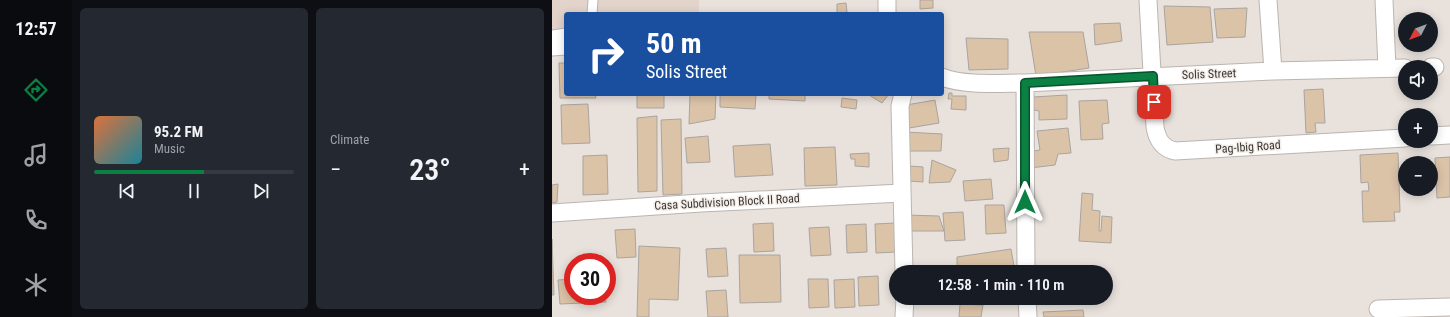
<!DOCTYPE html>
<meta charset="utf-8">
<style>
body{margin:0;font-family:"Roboto Condensed",sans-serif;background:#242831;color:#f1f3f6;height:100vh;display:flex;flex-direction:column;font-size:15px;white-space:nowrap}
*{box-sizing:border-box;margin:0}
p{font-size:13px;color:#9ea1a6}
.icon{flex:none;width:22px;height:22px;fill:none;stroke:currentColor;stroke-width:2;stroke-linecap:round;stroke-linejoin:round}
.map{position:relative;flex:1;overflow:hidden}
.side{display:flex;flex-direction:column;gap:8px;padding:8px;background:#0d0f14;width:480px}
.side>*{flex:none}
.hud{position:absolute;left:12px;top:12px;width:380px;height:84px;border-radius:4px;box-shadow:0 2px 10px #0003;background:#1a4fa0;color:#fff;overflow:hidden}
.needle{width:26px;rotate:228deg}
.fabs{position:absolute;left:846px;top:12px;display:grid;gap:8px}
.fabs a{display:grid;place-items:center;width:40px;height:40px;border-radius:50%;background:#171b24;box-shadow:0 2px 10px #0003;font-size:20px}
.speed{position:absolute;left:12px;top:253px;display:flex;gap:8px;font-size:20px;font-weight:700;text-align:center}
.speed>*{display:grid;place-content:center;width:52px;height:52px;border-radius:50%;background:#171b24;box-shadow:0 2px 10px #0003;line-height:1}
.speed .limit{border:6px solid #d22;background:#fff;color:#111}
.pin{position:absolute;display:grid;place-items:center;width:34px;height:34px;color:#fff;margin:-17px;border-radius:8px;box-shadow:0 2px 6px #0006}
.me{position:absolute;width:44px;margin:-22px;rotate:0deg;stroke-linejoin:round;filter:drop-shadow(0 0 3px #0008)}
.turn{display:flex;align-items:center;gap:14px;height:84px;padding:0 16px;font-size:18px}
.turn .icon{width:52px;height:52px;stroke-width:2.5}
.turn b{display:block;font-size:28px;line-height:34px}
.big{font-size:30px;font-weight:600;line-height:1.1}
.side .card{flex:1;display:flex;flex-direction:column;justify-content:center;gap:6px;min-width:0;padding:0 14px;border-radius:6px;background:#242831}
.song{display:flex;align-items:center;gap:12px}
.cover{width:48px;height:48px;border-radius:6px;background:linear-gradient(135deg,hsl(20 70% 55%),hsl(190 70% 35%))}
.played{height:4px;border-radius:2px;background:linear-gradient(90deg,#0b8043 55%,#363941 55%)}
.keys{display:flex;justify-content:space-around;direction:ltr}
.heat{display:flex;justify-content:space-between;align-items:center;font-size:22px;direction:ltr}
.side .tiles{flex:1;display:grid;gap:8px;grid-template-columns:repeat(2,1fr)}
.trip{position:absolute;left:337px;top:265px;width:224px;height:40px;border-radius:20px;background:#171b24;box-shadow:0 2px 10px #0003;font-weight:600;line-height:40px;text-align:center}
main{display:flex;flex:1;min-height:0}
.tab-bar{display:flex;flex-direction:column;width:72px;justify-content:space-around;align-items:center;background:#090b0e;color:#9ea1a6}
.tab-bar .icon{width:28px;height:28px}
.tab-bar .current{color:#0b8043}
.tab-bar b{font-size:18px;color:#f1f3f6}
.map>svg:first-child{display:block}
.built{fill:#e2d4ca}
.building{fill:#dbc3a8;stroke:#aaa49f}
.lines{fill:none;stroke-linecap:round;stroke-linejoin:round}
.lane-casing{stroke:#bbb5b0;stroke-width:11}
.street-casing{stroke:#bbb5b0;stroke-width:19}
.lane{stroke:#fff;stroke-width:9}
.street{stroke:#fff;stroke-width:17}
.route-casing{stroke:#07532c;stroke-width:10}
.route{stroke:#0b8043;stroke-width:7}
.labels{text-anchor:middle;stroke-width:3;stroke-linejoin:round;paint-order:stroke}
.street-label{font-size:12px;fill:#3a3836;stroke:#f5eee9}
</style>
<main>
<nav class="tab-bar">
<b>12:57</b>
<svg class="icon current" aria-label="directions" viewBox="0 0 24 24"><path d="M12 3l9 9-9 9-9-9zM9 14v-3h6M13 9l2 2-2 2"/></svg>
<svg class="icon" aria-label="music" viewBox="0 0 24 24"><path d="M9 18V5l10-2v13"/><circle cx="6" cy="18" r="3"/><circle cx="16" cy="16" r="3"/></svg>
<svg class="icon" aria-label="phone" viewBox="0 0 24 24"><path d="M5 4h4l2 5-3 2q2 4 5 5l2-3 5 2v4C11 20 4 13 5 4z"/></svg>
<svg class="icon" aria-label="climate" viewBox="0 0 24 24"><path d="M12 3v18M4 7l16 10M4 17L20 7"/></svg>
</nav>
<section class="side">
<div class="tiles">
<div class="card">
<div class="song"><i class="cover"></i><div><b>95.2 FM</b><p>Music</p></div></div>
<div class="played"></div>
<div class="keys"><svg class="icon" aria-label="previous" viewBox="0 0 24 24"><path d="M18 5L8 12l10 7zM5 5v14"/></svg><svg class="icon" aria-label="pause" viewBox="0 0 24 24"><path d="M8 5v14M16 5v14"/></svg><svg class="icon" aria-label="next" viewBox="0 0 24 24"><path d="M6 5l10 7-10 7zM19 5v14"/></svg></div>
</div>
<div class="card"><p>Climate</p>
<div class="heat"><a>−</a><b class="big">23°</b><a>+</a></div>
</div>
</div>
</section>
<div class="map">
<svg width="898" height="317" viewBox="0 0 898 317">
<rect width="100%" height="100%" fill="#e8e1dc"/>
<path class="built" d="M0,0H147V14H14V42L0,43Z"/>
<path class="building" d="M368,0H381V8L368,9Z
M294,3L295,12L285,14V4Z
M612,6L658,7L661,42L615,45Z
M695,8L693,37L665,38L662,9Z
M568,23L570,41L543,45L542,24Z
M477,32H531L537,68L484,76Z
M414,38L456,39V69L417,70Z
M7,63H14V94H43L44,98H8Z
M771,89L773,123H763L764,132L754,133L752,90Z
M397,93H400V96H414V110L399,109L400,99H396Z
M85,94H112V108H85Z
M138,94H164L163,119L137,124Z
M168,94H204L203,109L168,107Z
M217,94H253V101L217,99Z
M317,94H337L330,103L317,95Z
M515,95V119L487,120V111L482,110L481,97Z
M290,98L305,100L304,109L289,107Z
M383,100L387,123L357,128L354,105Z
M555,100L557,123L550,124L551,139L529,140L527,101Z
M36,104L38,143L10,144L9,105Z
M105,116V191L86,192L85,118Z
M129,119L130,194L111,195L109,120Z
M516,128L519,153L506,154L503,165L478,168L476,152L488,150L485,131Z
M353,132L390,134L389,151H353Z
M156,136L158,162L135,163L133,138Z
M218,144L221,175L183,177L181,146Z
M283,147L285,185L253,186L252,148Z
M457,148L456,160L442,162L441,149Z
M317,153V167L303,166V159H299L298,154Z
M846,153L848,212H842L843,221L811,222L810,191H817L816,182L809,183L808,155Z
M55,155L56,194L31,195V156Z
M898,157V197L885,198L883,158Z
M380,160L404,170L398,182L377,183Z
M358,166L371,167V182L357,181Z
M439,179L441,199L413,201L411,181Z
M6,184L5,202L0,203V185Z
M530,193L541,194L540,210L548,211L547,231H549L550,216L560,217L559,243L527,241Z
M433,205H452L454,233L434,234Z
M411,212L413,240L393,241L391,213Z
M353,215L387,216L392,231H358Z
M221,223L222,251L202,252L201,224Z
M343,223L344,252L324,253L323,224Z
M314,224L315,252L295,253L294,225Z
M277,227L279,255L259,256L257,228Z
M83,229L84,257L65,258L63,230Z
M0,239L2,295H0Z
M87,246L128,248L126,300L97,299V317H85Z
M174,248L176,276L156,277L154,249Z
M459,249L463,272H405V257Z
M187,255H228L229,302L188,303Z
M326,276L327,305L307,306L306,277Z
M21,279V296H53L54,302L8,304L6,280Z
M256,279H276L277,307L257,308Z
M302,279L303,307L283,308L282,280Z
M174,290L176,317H156L154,291Z
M406,298H467L468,300L406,302Z
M408,304L431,305L429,317H407Z
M531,310L532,317H492L491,312Z"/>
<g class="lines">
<g class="lane-casing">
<path id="lane" d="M40,14L41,0
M0,35L14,33"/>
</g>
<g class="street-casing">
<path id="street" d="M335,0V14
M596,0L603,127C605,139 610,148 623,151L853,138
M716,0L721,71
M832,0L835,68
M0,47L14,46
M879,67H883
M390,77C412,86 449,83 473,83L721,71L853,68
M473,83L474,272
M351,94L348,106L352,272
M879,136L898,135
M0,213L149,203L350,193
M475,298L476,317
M826,309L898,307
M352,317L353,298"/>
</g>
<use href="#lane" class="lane"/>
<use href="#street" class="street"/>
</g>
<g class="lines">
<g class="route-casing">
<path id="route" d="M473,202V83L601,76L602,102"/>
</g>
<use href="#route" class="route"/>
</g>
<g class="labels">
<g class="street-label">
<text transform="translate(657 74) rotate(-2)" y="4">Solis Street</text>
<text transform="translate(696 147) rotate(-4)" y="4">Pag-Ibig Road</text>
<text transform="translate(175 202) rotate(-3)" y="4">Casa Subdivision Block II Road</text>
</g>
</g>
</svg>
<div class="fabs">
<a><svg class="needle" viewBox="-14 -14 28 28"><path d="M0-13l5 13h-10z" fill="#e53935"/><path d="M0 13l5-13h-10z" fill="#9ea1a6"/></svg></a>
<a><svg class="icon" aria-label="sound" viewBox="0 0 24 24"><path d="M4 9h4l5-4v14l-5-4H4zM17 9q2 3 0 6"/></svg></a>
<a>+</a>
<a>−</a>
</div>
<div class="speed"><div class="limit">30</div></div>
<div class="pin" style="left:602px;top:102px;background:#d93025"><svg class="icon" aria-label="arrive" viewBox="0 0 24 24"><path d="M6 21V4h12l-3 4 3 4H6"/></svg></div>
<svg class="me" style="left:473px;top:202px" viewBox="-20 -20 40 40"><path d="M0-17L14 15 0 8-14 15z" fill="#0b8043" stroke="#fff" stroke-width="4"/></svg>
<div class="trip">12:58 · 1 min · 110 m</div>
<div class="hud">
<div class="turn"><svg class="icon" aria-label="right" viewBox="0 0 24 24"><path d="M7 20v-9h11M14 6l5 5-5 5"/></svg><div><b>50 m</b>Solis Street</div></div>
</div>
</div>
</main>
